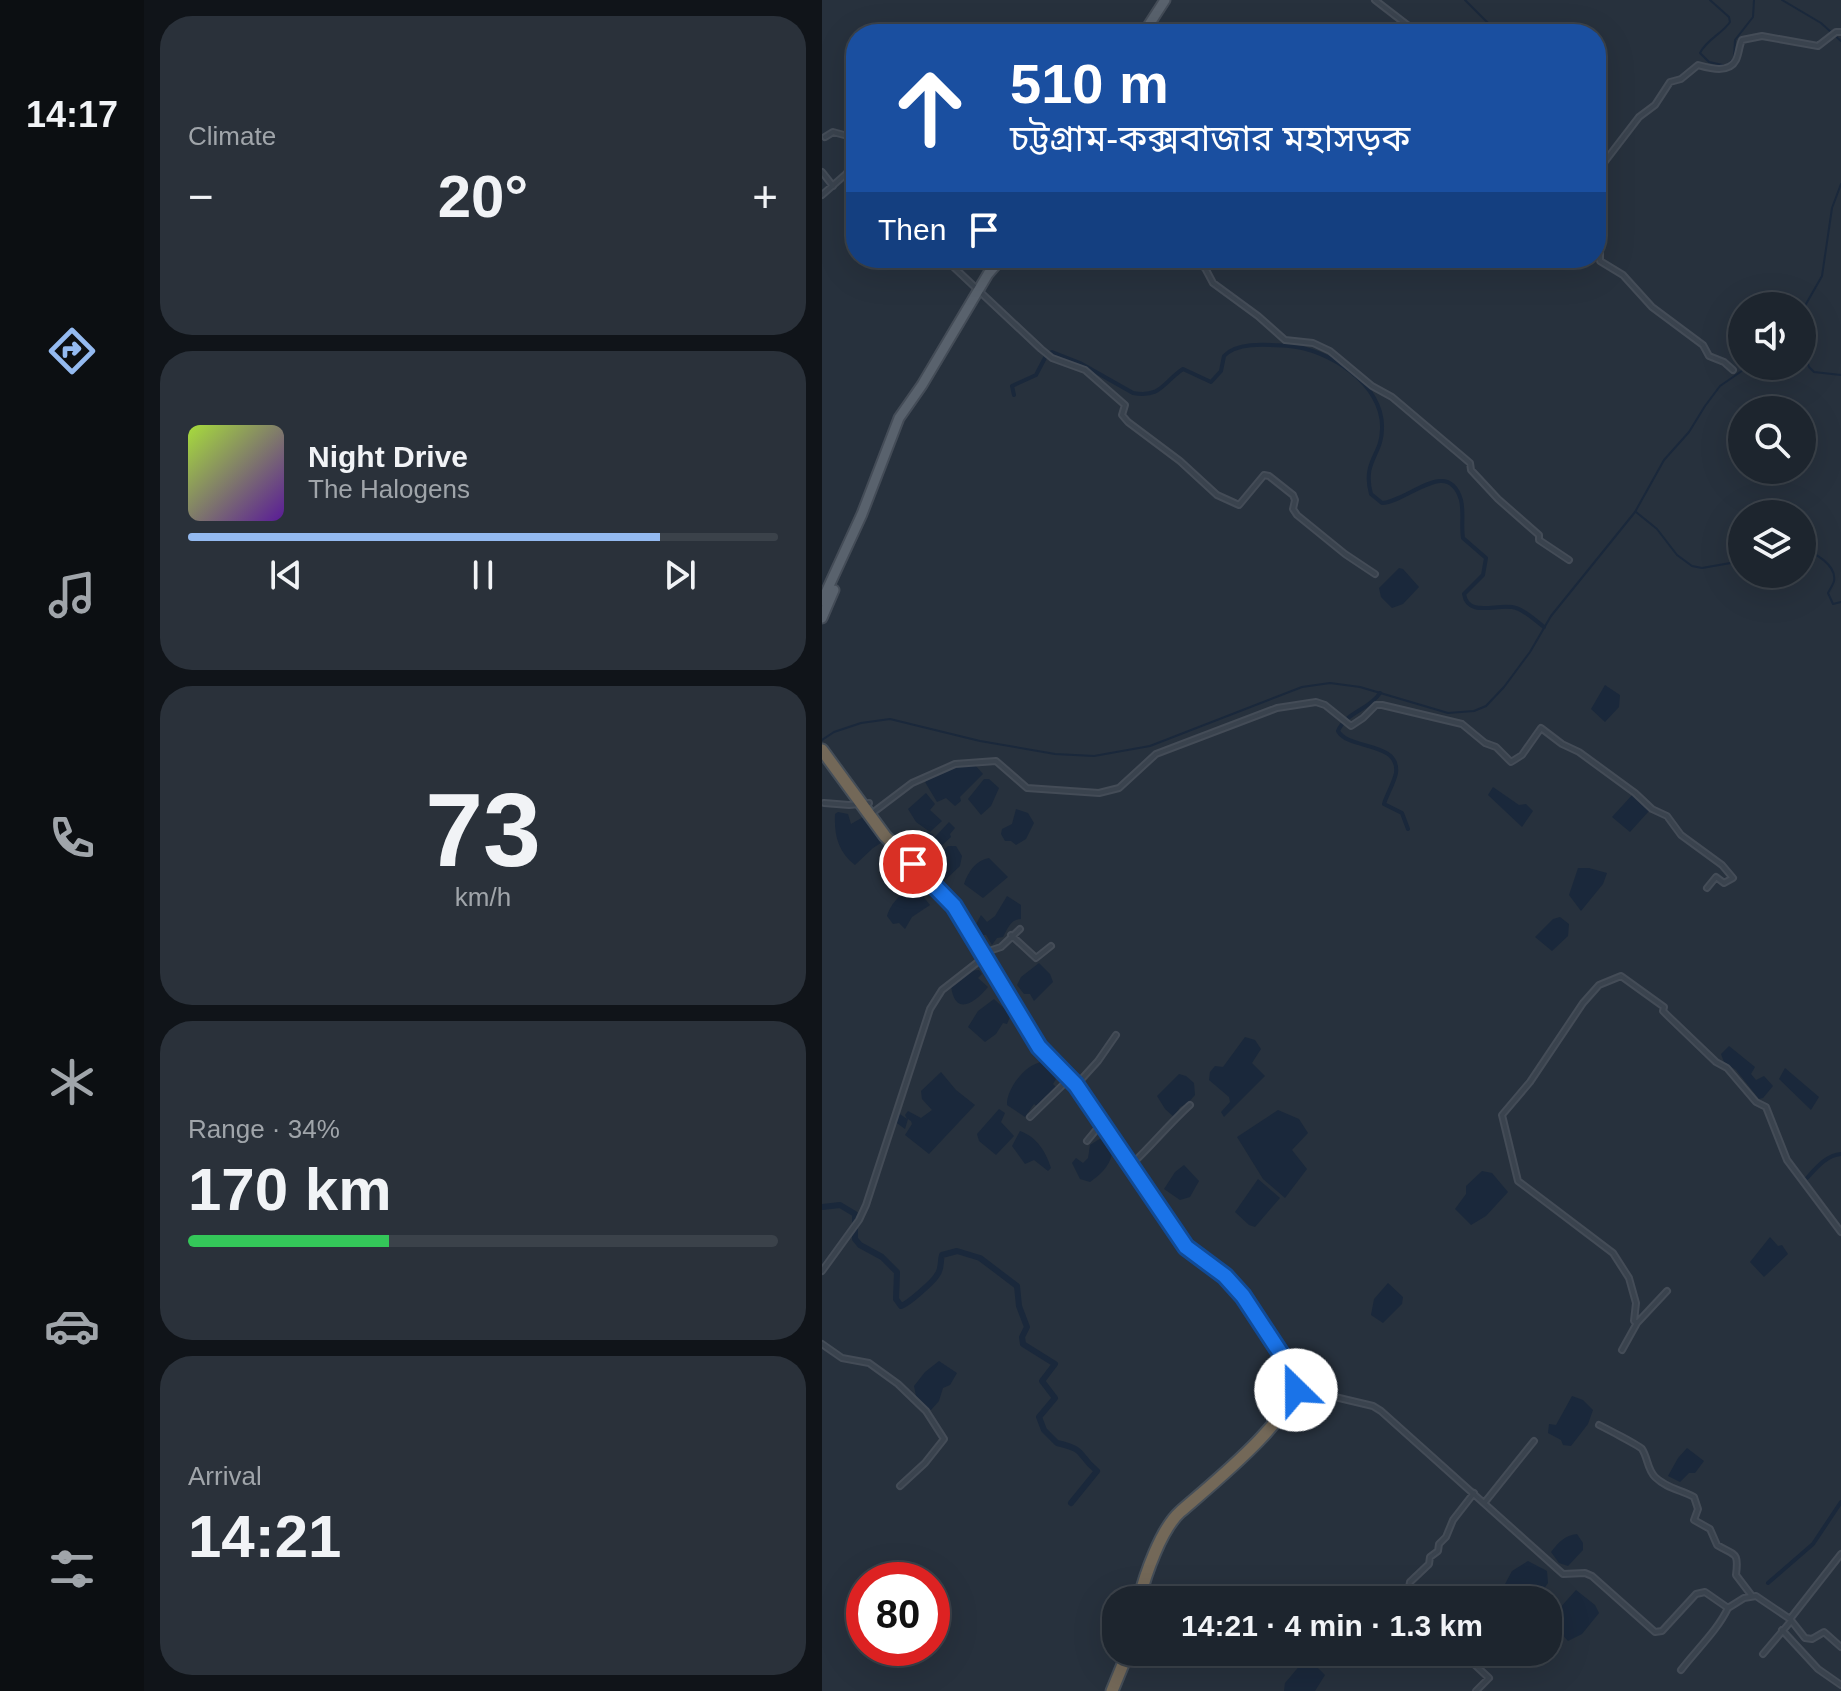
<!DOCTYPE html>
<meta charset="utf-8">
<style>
body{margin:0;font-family:Arial,"Noto Sans Bengali",sans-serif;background:#2a313a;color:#f1f3f6;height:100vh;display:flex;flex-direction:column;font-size:30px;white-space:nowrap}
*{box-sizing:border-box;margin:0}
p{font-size:26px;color:#a0a5aa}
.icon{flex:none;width:44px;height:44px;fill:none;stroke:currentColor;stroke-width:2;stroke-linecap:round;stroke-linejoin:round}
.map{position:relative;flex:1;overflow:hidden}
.details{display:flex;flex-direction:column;gap:16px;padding:16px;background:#101419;width:678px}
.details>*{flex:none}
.guide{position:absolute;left:24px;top:24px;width:760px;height:244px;border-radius:32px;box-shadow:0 8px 32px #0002,0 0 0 2px #3b424a;background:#1a4fa0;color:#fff;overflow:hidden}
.controls{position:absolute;left:906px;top:292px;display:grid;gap:16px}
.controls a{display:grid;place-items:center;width:88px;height:88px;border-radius:50%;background:#1d252e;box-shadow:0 8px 32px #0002,0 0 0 2px #3b424a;font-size:40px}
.speed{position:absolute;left:24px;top:1562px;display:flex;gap:16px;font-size:40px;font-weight:700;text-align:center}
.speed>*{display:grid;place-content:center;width:104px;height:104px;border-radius:50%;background:#1d252e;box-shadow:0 8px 32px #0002,0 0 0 2px #3b424a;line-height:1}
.speed .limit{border:12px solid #d22;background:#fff;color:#111}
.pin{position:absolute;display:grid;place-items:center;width:68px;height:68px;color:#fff;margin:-34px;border:4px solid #fff;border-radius:50%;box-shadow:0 2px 8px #0007}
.me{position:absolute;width:88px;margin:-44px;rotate:337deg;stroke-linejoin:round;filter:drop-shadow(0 0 6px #0008)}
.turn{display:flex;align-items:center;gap:28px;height:168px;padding:0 32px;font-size:36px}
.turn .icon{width:104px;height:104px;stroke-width:2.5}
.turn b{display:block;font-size:56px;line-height:68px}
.then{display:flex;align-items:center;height:76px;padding:0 32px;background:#0003;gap:16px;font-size:30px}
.big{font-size:60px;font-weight:700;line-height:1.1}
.details .widget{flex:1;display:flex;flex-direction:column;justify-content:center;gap:12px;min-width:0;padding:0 28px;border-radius:32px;background:#2a313a}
.details .dial{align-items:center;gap:0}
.dial b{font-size:104px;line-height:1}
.song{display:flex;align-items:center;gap:24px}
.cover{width:96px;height:96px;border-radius:12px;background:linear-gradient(135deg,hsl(80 70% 55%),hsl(270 70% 35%))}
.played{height:8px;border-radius:4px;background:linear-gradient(90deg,#94baf0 80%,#3b424a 80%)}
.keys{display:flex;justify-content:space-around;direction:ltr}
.heat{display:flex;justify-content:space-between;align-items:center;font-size:44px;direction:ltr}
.charge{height:12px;border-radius:6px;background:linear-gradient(90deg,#34c759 34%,#3b424a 0)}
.trip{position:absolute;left:280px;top:1586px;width:460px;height:80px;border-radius:32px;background:#1d252e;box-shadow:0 8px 32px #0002,0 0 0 2px #3b424a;font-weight:700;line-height:80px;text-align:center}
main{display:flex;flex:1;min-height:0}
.tab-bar{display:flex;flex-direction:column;width:144px;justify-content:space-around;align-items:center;background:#0c0f12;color:#a0a5aa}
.tab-bar .icon{width:56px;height:56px}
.tab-bar .on{color:#94baf0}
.tab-bar b{font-size:36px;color:#f1f3f6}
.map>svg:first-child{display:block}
.water{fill:#1a283b}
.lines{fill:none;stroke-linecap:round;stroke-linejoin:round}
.stream{stroke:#1a283b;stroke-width:2}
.canal{stroke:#1a283b;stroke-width:4}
.river{stroke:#1a283b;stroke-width:6}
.street-casing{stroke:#444c57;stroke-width:8}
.primary-casing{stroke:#444c57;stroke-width:13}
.highway-casing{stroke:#454e58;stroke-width:15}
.street{stroke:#3a434e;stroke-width:4}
.primary{stroke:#59626d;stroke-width:9}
.highway{stroke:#736858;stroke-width:11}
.route-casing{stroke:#114b97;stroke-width:20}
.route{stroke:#1a73e8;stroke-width:14}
</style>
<main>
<nav class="tab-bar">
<b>14:17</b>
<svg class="icon on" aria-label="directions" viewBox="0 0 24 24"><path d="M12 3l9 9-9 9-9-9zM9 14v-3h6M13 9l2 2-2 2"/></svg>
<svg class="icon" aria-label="music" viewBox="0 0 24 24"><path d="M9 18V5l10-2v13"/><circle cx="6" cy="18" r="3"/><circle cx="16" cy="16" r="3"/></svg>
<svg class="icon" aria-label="phone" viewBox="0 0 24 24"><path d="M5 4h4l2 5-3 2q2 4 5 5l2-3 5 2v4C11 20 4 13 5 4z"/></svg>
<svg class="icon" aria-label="climate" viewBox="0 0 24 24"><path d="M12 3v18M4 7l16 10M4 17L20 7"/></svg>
<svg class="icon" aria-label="car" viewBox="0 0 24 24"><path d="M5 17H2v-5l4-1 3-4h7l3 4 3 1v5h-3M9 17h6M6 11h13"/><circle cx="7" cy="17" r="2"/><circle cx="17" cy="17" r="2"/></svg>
<svg class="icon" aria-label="filters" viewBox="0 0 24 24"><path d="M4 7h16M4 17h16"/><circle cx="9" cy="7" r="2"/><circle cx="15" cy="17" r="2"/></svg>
</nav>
<section class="details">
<div class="widget"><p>Climate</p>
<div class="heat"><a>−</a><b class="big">20°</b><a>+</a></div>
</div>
<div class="widget">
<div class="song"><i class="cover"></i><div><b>Night Drive</b><p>The Halogens</p></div></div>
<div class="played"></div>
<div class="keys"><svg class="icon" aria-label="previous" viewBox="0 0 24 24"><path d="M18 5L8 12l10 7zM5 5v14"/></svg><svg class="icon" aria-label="pause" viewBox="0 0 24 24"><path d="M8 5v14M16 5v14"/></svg><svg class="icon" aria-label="next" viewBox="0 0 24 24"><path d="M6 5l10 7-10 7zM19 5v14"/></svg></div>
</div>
<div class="widget dial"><b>73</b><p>km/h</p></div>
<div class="widget"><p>Range · 34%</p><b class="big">170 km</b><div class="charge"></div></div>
<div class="widget"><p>Arrival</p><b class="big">14:21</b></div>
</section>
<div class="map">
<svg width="1019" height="1691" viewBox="0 0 1019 1691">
<rect width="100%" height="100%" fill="#27313d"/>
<path class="water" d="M577,568L581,569L597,587L581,604L570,608L559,597L557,588Z
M783,685L798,695L797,707L783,722L769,709Z
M133,765H153L161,774L138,797L139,801L133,806L124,798L115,802L103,782Z
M162,779H167L177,788L169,806L159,815L146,799Z
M671,787L697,805L704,804L711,811L700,827L666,795Z
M104,793L113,804L108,810L120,821L108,832L94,822L86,809Z
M811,794L827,811L808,832L790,817Z
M194,809L206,813L212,823L204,839L194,845L189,841H183L179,834L180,829L190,824Z
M16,812L26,814L29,824L43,816L62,841L51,848L33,865C16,852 12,835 13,814Z
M127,822L133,828L128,834L129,837L100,864L92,856L97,848L95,837L101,831L111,834L112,838Z
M126,846H134L140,856L138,866L118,885L103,868Z
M167,858L186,877L161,898L142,884C146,872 154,860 167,858Z
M756,868H767L785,873L781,884L759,911L747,895Z
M92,878L101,884L100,895L108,905L90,917L83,929L77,923L71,924L65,916C70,899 85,892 92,878Z
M185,896L199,905V919C189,919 186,928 181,937L175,938L170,945L164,935H153L151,930L159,915L165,922L173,916Z
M738,917L747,924L746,936L730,951L713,937L731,919Z
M217,963L228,974L231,982L212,1001L208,994H202L195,985L199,977Z
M157,970L160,974L156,978L166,987C153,1003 133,1017 129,986L148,971Z
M172,999L189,1015L185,1024L181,1023L174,1034L163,1042L146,1027L156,1011Z
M423,1037L433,1040L439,1049L430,1063L443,1076L402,1117L399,1112L408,1102L407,1097L387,1080L388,1072L393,1066L401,1067Z
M907,1046L933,1067L929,1074L934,1080L942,1076L951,1086L941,1098L937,1099L914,1070L902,1062L899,1054Z
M221,1062L234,1079L231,1084L235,1088L216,1107L212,1104L203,1117L185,1105C184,1089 204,1063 221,1062Z
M963,1068L997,1097L989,1110L957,1079Z
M119,1072L134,1090L153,1105L107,1154L83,1135L90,1124L89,1121L86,1119L83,1129L72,1121L75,1112L85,1119L83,1115L86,1111L99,1118L110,1110L100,1099L99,1091Z
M357,1074L364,1076L372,1083L373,1095L365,1104L358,1107L352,1117L343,1109L335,1096Z
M177,1109L183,1113L179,1122L192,1136L174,1155L157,1141L155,1134Z
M456,1110L477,1119L486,1133L470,1150L485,1169L463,1198L441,1179L415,1137Z
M198,1131C215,1137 224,1152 229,1168L226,1171L212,1160L203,1164L190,1146Z
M279,1138L290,1154C287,1167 278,1175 268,1182L258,1179L250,1163L254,1158L261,1163L266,1158L268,1145Z
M362,1165L377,1181L368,1197L358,1200L342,1189L353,1172Z
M660,1171L670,1173L686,1192L664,1216L649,1225L633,1209L644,1194V1186Z
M436,1179L458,1198L433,1227L427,1225L413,1212Z
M948,1237L956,1246L960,1245L966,1254L942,1277L928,1262Z
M566,1283L581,1297L580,1304L561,1323L549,1315L552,1299Z
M117,1361L135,1373L128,1385L121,1388L117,1401L109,1410L95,1401L92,1386L103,1372Z
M488,1393L493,1397L499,1395C501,1415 493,1422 476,1432L475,1427L462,1420C468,1408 473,1395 488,1393Z
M750,1396L761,1400L771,1410L766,1424L749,1446L741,1445L739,1440L726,1433L727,1424L734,1425Z
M865,1448L882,1461L873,1473H867L858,1482L846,1476L856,1458Z
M755,1534L761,1543V1550L746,1566L737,1563L729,1552C736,1543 743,1535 755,1534Z
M706,1561L725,1571L726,1583L714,1600H680L676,1597L690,1571Z
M754,1590L773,1605L777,1613L760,1634L746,1641L727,1620Z
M485,1657L503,1675L493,1691H462L463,1683Z"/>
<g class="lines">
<path class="stream" d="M643,0L671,28V34
M888,0L907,17L908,22C900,34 885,39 878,53L887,62L905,66L912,58L913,40L931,17L932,0
M960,0L999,23L1019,41
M980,311L1000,276L1010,208L1019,184
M980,346L987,367L992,372L1019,375
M814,512L835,529L855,555L870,566L880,568L920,561
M980,549C992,552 1015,565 1012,581C1011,585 1008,589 1006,593L1011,604L1019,602
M0,740L12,732L39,723L68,719L158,741L233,754L272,756L328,746L480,687L508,683L538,687L626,713L652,711L664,706L682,687L708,652L729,616L813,512L842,460L867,432L883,406L898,386L927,366"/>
<path class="canal" d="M192,395L190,386L214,375L225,354L230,352L258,363L311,393C340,398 341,382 361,369L389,382L399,371L402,356C416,341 448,345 467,346C506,349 562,384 560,429C560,455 540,461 549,494L560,503C586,502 626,456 639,500C642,512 639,526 641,538L664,558L661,575L642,594C646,619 678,602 694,608C704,611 714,621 722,627
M558,693C547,710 524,712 516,731C526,750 578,741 574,773C572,783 565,794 562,804L580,813L586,829
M985,1178C995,1167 1005,1155 1019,1154
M946,1583L991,1544L1019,1502"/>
<path class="river" d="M0,1207L18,1205L33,1214V1239L38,1245L60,1257L75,1272L74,1299L79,1306C86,1304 112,1281 115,1275C120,1269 118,1262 120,1255L135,1251L158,1258L195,1286L197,1306L205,1327L200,1337L201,1344L233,1364L220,1381L233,1398L217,1417L222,1430L235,1443C266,1450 254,1454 275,1471L249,1503"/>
<g class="street-casing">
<path id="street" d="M553,0L597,34
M3,137L11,132L22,135L34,134
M0,172L11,186
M774,173L817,117L833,105L848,82L859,79L876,65C887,68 907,74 914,60C917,54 917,46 920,40L940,36L996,46L1014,32H1019
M24,174L34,161
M0,195L24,174L34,185
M774,243L778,246V261L801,275L830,307L881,345L887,356L902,362L911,370
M122,258L219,349L230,358L263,370L303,405L300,415L306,422L358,461L395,495L417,505L442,475L447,476L471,495L473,500L471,509L475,515L523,554L553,574
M368,258L383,268L391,283L436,316L463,340L491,343L508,351L550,386L570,397L641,457L648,463L649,470L676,499L717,535V540L747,560
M2,803L27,805L47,803
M53,811L90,783L133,764L174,761L205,788L277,793L297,788L334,754L455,708L494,702L503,705L529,726L541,718L554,705H560L640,724L663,743L674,747L689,762L700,755L719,728L740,744L757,752L813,793L830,809L845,816L859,835L900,865L911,878L902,883L894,877L885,888
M189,935L214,958L229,946
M161,953L179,947L198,929
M256,1083L276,1061L294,1035
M208,1117L246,1080
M265,1141L279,1124
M311,1163C331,1144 348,1123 368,1105
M0,1271L37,1220L44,1205L108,1009L120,990L161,958
M815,1323L845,1291
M0,1344L20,1358L47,1363L76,1384L104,1411L122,1439L103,1463L78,1486
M800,1350L815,1323L812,1321L814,1303L807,1278L791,1253L696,1181L680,1115L708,1082L761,1003L777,985L799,976L842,1007L841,1011L846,1016L894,1062L905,1068L934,1102L944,1107L965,1160L1019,1232
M477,1383L513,1397L551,1406L559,1411L741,1574L763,1573L770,1576L833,1632L840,1631L874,1594L883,1592L906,1608L922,1598L934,1596L968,1619L983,1638L990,1639L1002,1632L1019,1647
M777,1425C781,1427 818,1446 820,1449C826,1458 825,1469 833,1477C844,1488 859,1490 872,1497L876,1509L872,1520L888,1529L895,1545C913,1556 917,1551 914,1575L930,1596
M663,1502L712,1441
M587,1600L585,1598L588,1582L607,1564L608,1557L616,1551L617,1544L624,1537L631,1520L652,1493
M968,1619L1019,1554
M960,1630L996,1669L1019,1685
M639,1652L667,1678L654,1691
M941,1654L969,1621
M859,1670C875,1649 895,1631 906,1608"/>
</g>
<g class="primary-casing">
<path id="primary" d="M321,34L343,0
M0,601L40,514L77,418L100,385L166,274L180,258
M0,618L12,590"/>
</g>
<g class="highway-casing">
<path id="highway" d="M0,750L63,836L132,906L217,1047L254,1085L364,1247L403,1276L421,1296L474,1380C476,1416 385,1488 358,1512C339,1529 323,1575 317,1600
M290,1691L306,1652"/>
</g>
<use href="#street" class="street"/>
<use href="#primary" class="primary"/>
<use href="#highway" class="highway"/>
</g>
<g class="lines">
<g class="route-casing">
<path id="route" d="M91,864L132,906L217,1047L254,1085L364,1247L403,1276L421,1296L467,1366L474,1380V1390"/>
</g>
<use href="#route" class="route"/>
</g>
</svg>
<div class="controls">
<a><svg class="icon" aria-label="sound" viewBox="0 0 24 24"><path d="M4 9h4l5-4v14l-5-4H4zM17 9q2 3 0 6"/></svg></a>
<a><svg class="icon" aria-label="search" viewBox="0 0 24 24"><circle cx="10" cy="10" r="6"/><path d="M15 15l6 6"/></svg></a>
<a><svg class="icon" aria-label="layers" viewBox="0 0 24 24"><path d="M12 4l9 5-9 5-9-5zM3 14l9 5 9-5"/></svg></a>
</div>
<div class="speed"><div class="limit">80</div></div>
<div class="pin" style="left:91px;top:864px;background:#d93025"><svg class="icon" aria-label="arrive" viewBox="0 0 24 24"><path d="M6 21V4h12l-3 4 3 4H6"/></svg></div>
<svg class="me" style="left:474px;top:1390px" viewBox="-20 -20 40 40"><circle r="19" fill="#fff"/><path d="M0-13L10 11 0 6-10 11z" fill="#1a73e8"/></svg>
<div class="trip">14:21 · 4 min · 1.3 km</div>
<div class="guide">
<div class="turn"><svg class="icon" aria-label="ahead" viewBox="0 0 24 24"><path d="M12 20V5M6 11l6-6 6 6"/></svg><div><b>510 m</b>চট্টগ্রাম-কক্সবাজার মহাসড়ক</div></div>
<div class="then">Then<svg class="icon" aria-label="arrive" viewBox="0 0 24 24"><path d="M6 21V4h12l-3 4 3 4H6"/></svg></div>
</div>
</div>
</main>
